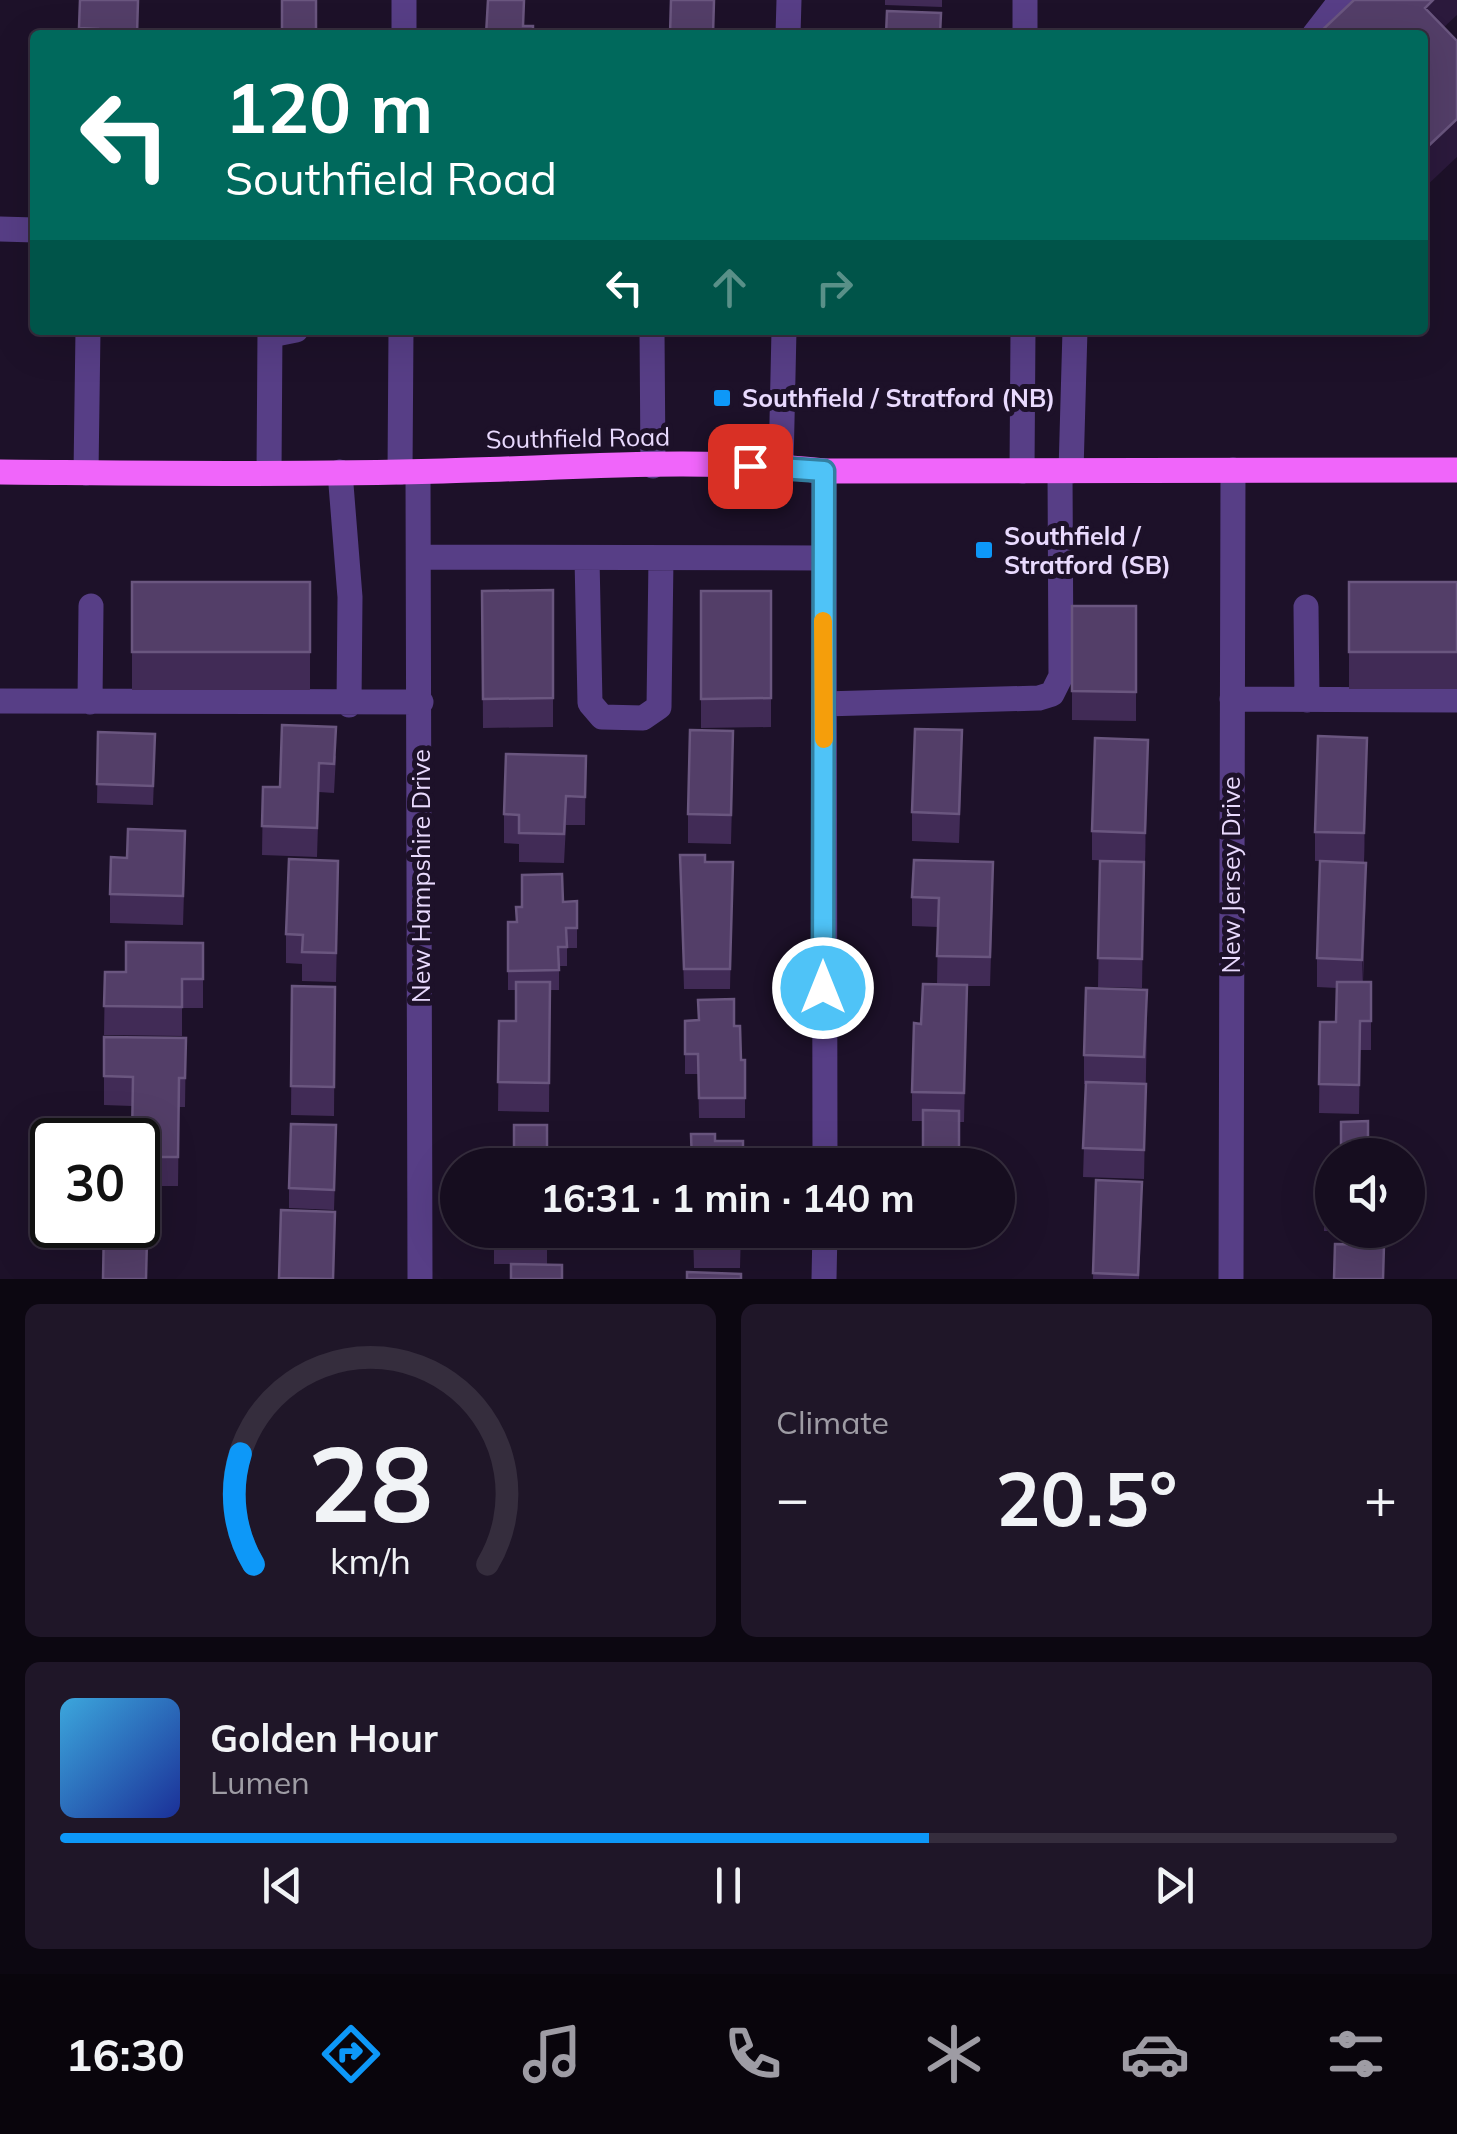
<!DOCTYPE html>
<meta charset="utf-8">
<style>
body{margin:0;font-family:Mulish,sans-serif;background:#1f1628;color:#f1f3f6;height:100vh;display:flex;flex-direction:column;font-size:38px;white-space:nowrap}
*{box-sizing:border-box;margin:0}
p{font-size:32px;color:#9e9ca4}
.icon{flex:none;width:55px;height:55px;fill:none;stroke:currentColor;stroke-width:2;stroke-linecap:round;stroke-linejoin:round}
.map{position:relative;height:1279px;overflow:hidden}
.side{display:flex;flex-direction:column;gap:25px;padding:25px;background:#0c0711;flex:1}
.side>*{flex:none}
.guide{position:absolute;left:30px;top:30px;width:1398px;height:305px;border-radius:10px;box-shadow:0 10px 40px #0002,0 0 0 2px #352d3d;background:#00695c;color:#fff;overflow:hidden}
.fabs{position:absolute;left:1315px;top:1138px;display:grid;gap:20px}
.fabs a{display:grid;place-items:center;width:110px;height:110px;border-radius:50%;background:#160d1f;box-shadow:0 10px 40px #0002,0 0 0 2px #352d3d;font-size:50px}
.speed{position:absolute;left:30px;top:1118px;display:flex;gap:20px;font-size:50px;font-weight:700;text-align:center}
.speed>*{display:grid;place-content:center;width:130px;height:130px;border-radius:50%;background:#160d1f;box-shadow:0 10px 40px #0002,0 0 0 2px #352d3d;line-height:1}
.speed .limit{border:5px solid #111;border-radius:15px;background:#fff;color:#111}
.pin{position:absolute;display:grid;place-items:center;width:85px;height:85px;color:#fff;margin:-42px;border-radius:20px;box-shadow:0 5px 15px #0006}
.me{position:absolute;width:110px;margin:-55px;rotate:0deg;stroke-linejoin:round;filter:drop-shadow(0 0 8px #0008)}
.turn{display:flex;align-items:center;gap:35px;height:210px;padding:0 30px;font-size:45px}
.turn .icon{width:130px;height:130px;stroke-width:2.5}
.turn b{display:block;font-size:70px;line-height:85px}
.lanes{display:flex;align-items:center;height:95px;padding:0 30px;background:#0003;justify-content:center;gap:50px;direction:ltr}
.lanes .off{opacity:.35}
.big{font-size:75px;font-weight:700;line-height:1.1}
.side .widget{flex:1;display:flex;flex-direction:column;justify-content:center;gap:15px;min-width:0;padding:0 35px;border-radius:15px;background:#1f1628}
.side .dial{align-items:center;gap:0}
.dial svg{height:260px;overflow:visible;fill:none;stroke:#352d3d;stroke-width:7;stroke-linecap:round;text-anchor:middle}
.dial text{fill:#f1f3f6;stroke:none}
.song{display:flex;align-items:center;gap:30px}
.cover{width:120px;height:120px;border-radius:15px;background:linear-gradient(135deg,hsl(200 70% 55%),hsl(230 70% 35%))}
.played{height:10px;border-radius:5px;background:linear-gradient(90deg,#0d98f8 65%,#352d3d 65%)}
.keys{display:flex;justify-content:space-around;direction:ltr}
.heat{display:flex;justify-content:space-between;align-items:center;font-size:55px;direction:ltr}
.side .tiles{flex:1;display:grid;gap:25px;grid-template-columns:1fr 1fr}
.widget:last-child{grid-column:span 2}
.trip{position:absolute;left:440px;top:1148px;width:575px;height:100px;border-radius:50px;background:#160d1f;box-shadow:0 10px 40px #0002,0 0 0 2px #352d3d;font-weight:700;line-height:100px;text-align:center}
.tabs{display:flex;height:160px;justify-content:space-around;align-items:center;background:#09050c;color:#9e9ca4}
.tabs .icon{width:70px;height:70px}
.tabs .active{color:#0d98f8}
.tabs b{font-size:45px;color:#f1f3f6}
.map>svg:first-child{display:block}
.lines{fill:none;stroke-linecap:round;stroke-linejoin:round}
.minor{stroke:#573e86;stroke-width:25}
.major{stroke:#f065fa;stroke-width:25}
.wall{fill:#412b56}
.shaded-wall{fill:#2b193c}
.building{fill:#533e68;stroke:#6a567f;stroke-width:2.5}
.route-casing{stroke:#337fa1;stroke-width:25}
.route{stroke:#4fc3f7;stroke-width:18}
.slow{stroke:#f59e0b;stroke-width:18}
.poi-dot{fill:#0d98f8;stroke:#1d1129;stroke-width:4}
.labels{text-anchor:middle;stroke-width:10;stroke-linejoin:round;paint-order:stroke}
.poi-label{font-size:25px;font-weight:bold;fill:#e9dafe;stroke:#1d1129;text-anchor:start}
.street-label{font-size:25px;fill:#e9dafe;stroke:#1d1129}
</style>
<div class="map">
<svg width="1457" height="1279" viewBox="0 0 1457 1279">
<rect width="100%" height="100%" fill="#1d1129"/>
<g class="lines">
<path class="minor" d="M404,0V35
M788,35L789,0
M1025,35V0
M1314,35L1341,0
M0,229L35,230
M652,330L653,466
M271,335L296,330
M781,466L784,330
M824,471L825,1165
M1022,471L1023,330
M1071,471L1075,330
M340,472L350,597L349,705
M400,472L401,330
M418,472L420,1279
M86,473L88,330
M269,473L270,330
M419,557L823,558
M587,558L590,703L602,717L643,718L659,707L661,558
M1306,607L1307,700
M1232,699L1457,700
M0,701L421,702
M90,702L91,606
M824,704L1039,698L1052,694L1061,676L1060,471
M824,1279L825,1230
M1231,1279L1233,470"/>
<path class="major" d="M0,472C148,473 295,475 443,471C569,468 699,457 824,471L1457,470"/>
</g>
<path class="wall" d="M80,0L138,35H79Z
M885,0H942V7L885,5Z
M132,582H310V690H132Z
M1349,582H1457V689H1349Z
M553,590V727L483,728L482,591Z
M701,591H771V727L701,728Z
M1072,606H1136V721L1072,720Z
M282,725L336,756L334,793L319,792L317,857L262,855L263,787H280Z
M98,732L155,754L153,805L97,803Z
M586,756L585,825H566L564,863L519,862V844L504,843V814Z
M962,759L959,843L912,841V812Z
M733,760L731,844L688,843V814Z
M1367,767L1364,862L1315,861V832Z
M1148,769L1145,862L1092,860V831Z
M680,855L705,862H733L730,989H684Z
M185,860L183,925L110,923V894Z
M1100,861L1144,862L1142,988L1098,987Z
M338,890L336,982L302,981V964L286,963V934Z
M993,891L990,986H967L964,1122H959L912,1165L923,1149V1121H912V1092L921,1024L937,984L938,927L912,926V897Z
M1366,892L1363,982H1371V1050H1360L1359,1114L1319,1113L1320,1022H1336L1337,988L1317,987V958Z
M577,901V948H567V966H559V990H550L549,1112L498,1111L499,1021H516V990H508V922H516L563,902Z
M203,943V1008H182V1036L104,1035L105,972H126Z
M292,986L335,987L334,1116L291,1115Z
M1147,1019L1144,1179L1083,1177L1086,1084H1084V1055Z
M734,1026L741,1060H745V1118H699L698,1074H685V1040Z
M104,1037L186,1038L185,1107H179L178,1186H138V1140L132,1106L104,1105Z
M336,1145L334,1210L289,1208V1188Z
M1325,1163H1332V1230L1368,1231H1324Z
M1096,1180L1142,1211L1139,1279H1093Z
M494,1230H547V1264H494Z
M693,1230H741L740,1268H694Z
M912,1230H962V1248H912Z"/>
<path class="shaded-wall" d="M1433,0H1457V15L1425,45V8Z
M1457,119V157L1422,190V152Z
M1367,738V767L1364,862V833Z
M1148,740V769L1145,862V833Z
M1366,863V892L1362,989V960Z"/>
<path class="building" d="M80,0H138L137,35H98V29L79,28Z
M282,0H316V35H282Z
M488,0H524L523,26H533V35H486Z
M671,0H714L713,35H670Z
M1354,0H1433L1425,8L1457,41V119L1422,152V35H1317Z
M887,11L941,13L940,35H886Z
M132,582H310V652H132Z
M1349,582H1457V652H1349Z
M553,590V698L483,699L482,591Z
M701,591H771V698L701,699Z
M1072,606H1136V692L1072,691Z
M282,725L336,727L334,764L319,763L317,828L262,826L263,787H280Z
M915,729L962,730L959,814L912,812Z
M690,730L733,731L731,815L688,814Z
M98,732L155,734L153,786L97,784Z
M1318,736L1367,738L1364,833L1315,832Z
M1095,738L1148,740L1145,833L1092,831Z
M506,754L586,756L585,797L566,796L564,834L519,833V815L504,814Z
M128,829L185,831L183,896L110,894L111,857L127,858Z
M680,855H705V862H733L730,969H684Z
M289,859L338,861L336,953L302,952L303,935L286,934Z
M914,860L993,862L990,957L937,956L939,898L912,897Z
M1100,861L1144,862L1142,959L1098,958Z
M1320,861L1366,863L1362,960L1317,958Z
M562,874L563,902L577,901V928H566L567,947H558L559,970L508,971V922H517L516,907H522V875Z
M126,942L203,943V979H182V1007L104,1006L105,972H126Z
M516,982H550L549,1083L498,1082L499,1021H516Z
M1337,982H1371V1021H1360L1359,1085L1319,1084L1320,1022H1336Z
M923,984L967,985L964,1093L912,1092L914,1023L921,1024Z
M292,986L335,987L334,1087L291,1086Z
M1086,988L1147,990L1144,1057L1084,1055Z
M734,999V1026H740L741,1060H745V1098H699L698,1054H685V1021L699,1020L698,1000Z
M104,1037L186,1038L185,1078H179L178,1157H138V1140H132L133,1077L104,1076Z
M1086,1082L1146,1084L1144,1150L1083,1148Z
M923,1110L959,1111V1164L979,1165H912V1150L923,1149Z
M1368,1121V1155H1341V1122Z
M291,1124L336,1125L334,1190L289,1188Z
M514,1125H547V1165H504H514Z
M691,1134H715V1141H743V1165H692Z
M1325,1163H1332V1211H1324Z
M1096,1180L1142,1182L1138,1275L1093,1273Z
M138,1199H148L146,1279H103L104,1225H138Z
M281,1210L335,1212L333,1279L279,1278Z
M494,1230H547V1236H494Z
M693,1230H740V1248H694Z
M1335,1244L1384,1245L1383,1279H1334Z
M511,1264L562,1265V1279H511Z
M687,1272L741,1274V1279H687Z"/>
<g class="lines">
<g class="route-casing">
<path id="route" d="M750,466L824,471L823,988"/>
</g>
<use href="#route" class="route"/>
<path class="slow" d="M823,621L824,739"/>
</g>
<g class="poi-dot">
<rect x="712" y="388" width="20" height="20" rx="5"/>
<rect x="974" y="540" width="20" height="20" rx="5"/>
</g>
<g class="labels">
<g class="poi-label">
<text x="742" y="407">Southfield / Stratford (NB)</text>
<text x="1004" y="545">Southfield /<tspan x="1004" dy="29">Stratford (SB)</tspan></text>
</g>
<g class="street-label">
<text transform="translate(578 438) rotate(-1)" y="9">Southfield Road</text>
<text transform="translate(1231 875) rotate(-90)" y="9">New Jersey Drive</text>
<text transform="translate(421 876) rotate(-90)" y="9">New Hampshire Drive</text>
</g>
</g>
</svg>
<div class="fabs">
<a><svg class="icon" aria-label="sound" viewBox="0 0 24 24"><path d="M4 9h4l5-4v14l-5-4H4zM17 9q2 3 0 6"/></svg></a>
</div>
<div class="speed"><div class="limit">30</div></div>
<div class="pin" style="left:750px;top:466px;background:#d93025"><svg class="icon" aria-label="arrive" viewBox="0 0 24 24"><path d="M6 21V4h12l-3 4 3 4H6"/></svg></div>
<svg class="me" style="left:823px;top:988px" viewBox="-20 -20 40 40"><circle r="17" fill="#4fc3f7" stroke="#fff" stroke-width="3"/><path d="M0-11L8 9 0 5-8 9z" fill="#fff"/></svg>
<div class="trip">16:31 · 1 min · 140 m</div>
<div class="guide">
<div class="turn"><svg class="icon" aria-label="left" viewBox="0 0 24 24"><path d="M17 20v-9H6M10 6l-5 5 5 5"/></svg><div><b>120 m</b>Southfield Road</div></div>
<div class="lanes"><svg class="icon" aria-label="left" viewBox="0 0 24 24"><path d="M17 20v-9H6M10 6l-5 5 5 5"/></svg><svg class="icon off" aria-label="ahead" viewBox="0 0 24 24"><path d="M12 20V5M6 11l6-6 6 6"/></svg><svg class="icon off" aria-label="right" viewBox="0 0 24 24"><path d="M7 20v-9h11M14 6l5 5-5 5"/></svg></div>
</div>
</div>
<section class="side">
<div class="tiles">
<div class="widget dial"><svg viewBox="0 0 100 80">
<path d="M14 69A42 42 0 1 1 86 69"/>
<path d="M14 69A42 42 0 0 1 10 35" stroke="#0d98f8"/>
<text x="50" y="56" font-size="32" font-weight="700">28</text>
<text x="50" y="72" font-size="11">km/h</text>
</svg></div>
<div class="widget"><p>Climate</p>
<div class="heat"><a>−</a><b class="big">20.5°</b><a>+</a></div>
</div>
<div class="widget">
<div class="song"><i class="cover"></i><div><b>Golden Hour</b><p>Lumen</p></div></div>
<div class="played"></div>
<div class="keys"><svg class="icon" aria-label="previous" viewBox="0 0 24 24"><path d="M18 5L8 12l10 7zM5 5v14"/></svg><svg class="icon" aria-label="pause" viewBox="0 0 24 24"><path d="M8 5v14M16 5v14"/></svg><svg class="icon" aria-label="next" viewBox="0 0 24 24"><path d="M6 5l10 7-10 7zM19 5v14"/></svg></div>
</div>
</div>
</section>
<nav class="tabs">
<b>16:30</b>
<svg class="icon active" aria-label="directions" viewBox="0 0 24 24"><path d="M12 3l9 9-9 9-9-9zM9 14v-3h6M13 9l2 2-2 2"/></svg>
<svg class="icon" aria-label="music" viewBox="0 0 24 24"><path d="M9 18V5l10-2v13"/><circle cx="6" cy="18" r="3"/><circle cx="16" cy="16" r="3"/></svg>
<svg class="icon" aria-label="phone" viewBox="0 0 24 24"><path d="M5 4h4l2 5-3 2q2 4 5 5l2-3 5 2v4C11 20 4 13 5 4z"/></svg>
<svg class="icon" aria-label="climate" viewBox="0 0 24 24"><path d="M12 3v18M4 7l16 10M4 17L20 7"/></svg>
<svg class="icon" aria-label="car" viewBox="0 0 24 24"><path d="M5 17H2v-5l4-1 3-4h7l3 4 3 1v5h-3M9 17h6M6 11h13"/><circle cx="7" cy="17" r="2"/><circle cx="17" cy="17" r="2"/></svg>
<svg class="icon" aria-label="filters" viewBox="0 0 24 24"><path d="M4 7h16M4 17h16"/><circle cx="9" cy="7" r="2"/><circle cx="15" cy="17" r="2"/></svg>
</nav>
